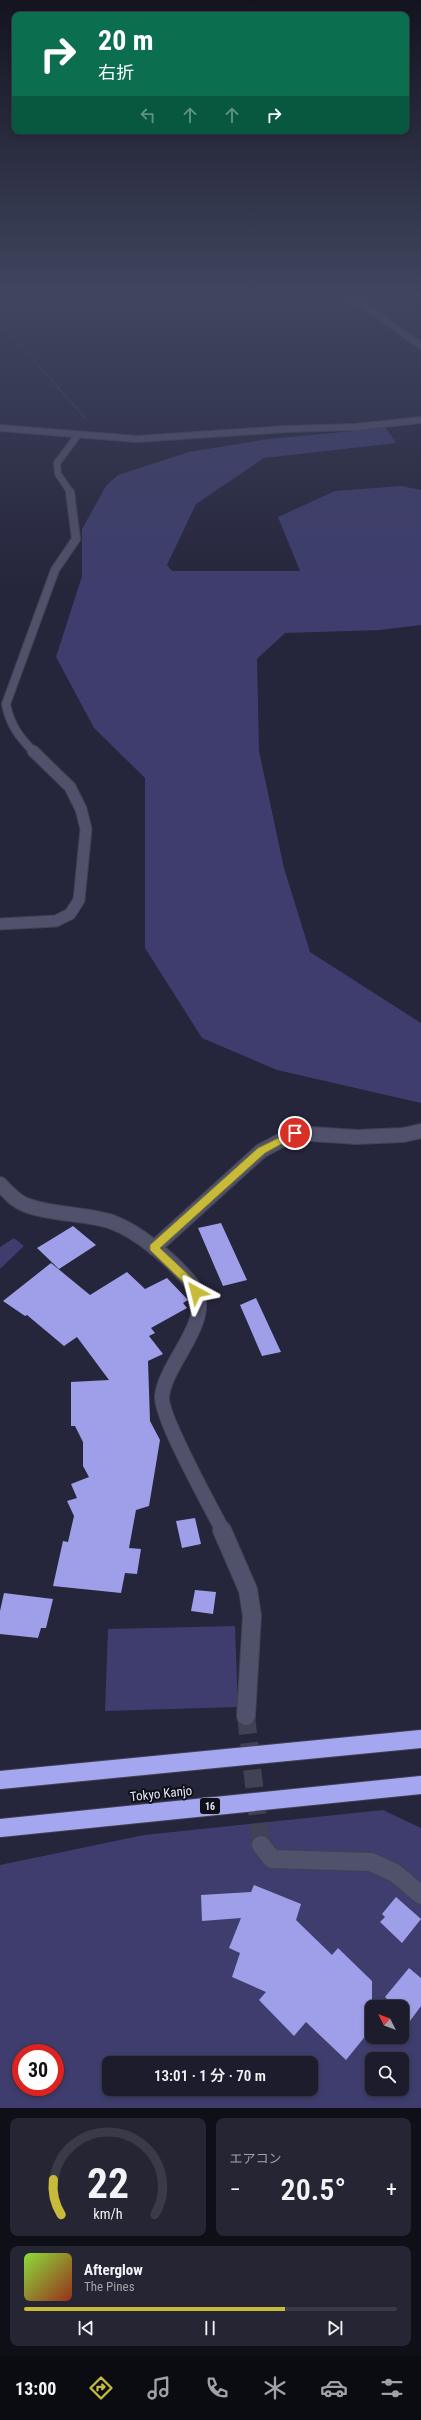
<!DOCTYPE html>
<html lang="ja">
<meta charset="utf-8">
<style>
body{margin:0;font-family:"Roboto Condensed","Noto Sans JP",sans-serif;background:#252534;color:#f1f3f6;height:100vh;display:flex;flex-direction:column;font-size:15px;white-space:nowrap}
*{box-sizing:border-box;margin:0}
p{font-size:13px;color:#a0a1a9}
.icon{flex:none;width:22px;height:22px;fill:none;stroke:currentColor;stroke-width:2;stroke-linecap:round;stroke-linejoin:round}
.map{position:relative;height:2108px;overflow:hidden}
.sheet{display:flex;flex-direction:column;gap:10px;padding:10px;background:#0f0f18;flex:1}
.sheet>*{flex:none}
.banner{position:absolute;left:12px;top:12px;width:397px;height:122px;border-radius:8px;box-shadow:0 2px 6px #0003,0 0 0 1px #3a3a48;background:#0b6e4f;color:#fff;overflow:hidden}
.needle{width:26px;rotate:312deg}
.fabs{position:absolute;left:365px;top:2000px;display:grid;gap:8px}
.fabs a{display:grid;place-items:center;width:44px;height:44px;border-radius:8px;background:#1c1c2c;box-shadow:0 2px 6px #0003,0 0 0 1px #3a3a48;font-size:20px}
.speed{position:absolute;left:12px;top:2044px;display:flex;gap:8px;font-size:20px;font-weight:700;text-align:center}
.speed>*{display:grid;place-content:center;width:52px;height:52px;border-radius:50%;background:#1c1c2c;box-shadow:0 2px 6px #0003,0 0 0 1px #3a3a48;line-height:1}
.speed .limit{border:6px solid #d22;background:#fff;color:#111}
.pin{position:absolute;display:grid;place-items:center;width:34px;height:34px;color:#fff;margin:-17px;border:2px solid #fff;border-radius:50%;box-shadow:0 1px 4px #0007}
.me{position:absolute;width:44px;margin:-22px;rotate:322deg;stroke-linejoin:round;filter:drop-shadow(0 0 3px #0008)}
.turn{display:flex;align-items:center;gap:14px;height:84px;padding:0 20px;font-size:18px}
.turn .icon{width:52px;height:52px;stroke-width:2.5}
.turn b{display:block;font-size:28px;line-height:34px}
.lanes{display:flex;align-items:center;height:38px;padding:0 20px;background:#0003;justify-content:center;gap:20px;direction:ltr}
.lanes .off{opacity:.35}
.big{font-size:30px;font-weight:600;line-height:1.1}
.sheet .widget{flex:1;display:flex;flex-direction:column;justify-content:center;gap:6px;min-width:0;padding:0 14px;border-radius:8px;background:#252534}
.sheet .dial{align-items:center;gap:0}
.dial svg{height:104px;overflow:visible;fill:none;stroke:#3a3a48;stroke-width:7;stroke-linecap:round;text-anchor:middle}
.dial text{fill:#f1f3f6;stroke:none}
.song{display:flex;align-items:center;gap:12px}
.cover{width:48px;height:48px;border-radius:6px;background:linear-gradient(135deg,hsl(90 70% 55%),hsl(10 70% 35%))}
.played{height:4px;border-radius:2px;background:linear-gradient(90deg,#c9bb3a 70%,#3a3a48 70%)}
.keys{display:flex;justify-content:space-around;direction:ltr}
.heat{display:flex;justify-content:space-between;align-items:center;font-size:22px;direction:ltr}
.sheet .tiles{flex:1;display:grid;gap:10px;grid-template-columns:1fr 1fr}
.widget:last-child{grid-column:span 2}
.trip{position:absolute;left:102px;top:2056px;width:216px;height:40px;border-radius:8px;background:#1c1c2c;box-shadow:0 2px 6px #0003,0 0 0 1px #3a3a48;font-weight:600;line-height:40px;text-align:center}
.menu{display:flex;height:64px;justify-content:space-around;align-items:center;background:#0b0b12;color:#a0a1a9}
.menu .icon{width:28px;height:28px}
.menu .on{color:#c9bb3a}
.menu b{font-size:18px;color:#f1f3f6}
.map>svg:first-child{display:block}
.green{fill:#3e3d6d;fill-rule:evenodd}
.building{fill:#9e9fe8}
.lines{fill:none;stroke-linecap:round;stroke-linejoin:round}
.minor-tunnel{stroke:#424257;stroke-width:18;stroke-dasharray:18 9;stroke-linecap:butt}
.minor-far4-casing{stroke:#424154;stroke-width:8}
.minor-far3-casing{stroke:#424154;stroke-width:10}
.minor-far2-casing{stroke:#424154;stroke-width:13}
.minor-far1-casing{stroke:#424154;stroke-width:16}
.minor-casing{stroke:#424154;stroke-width:20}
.highway-casing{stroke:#424154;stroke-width:20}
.path{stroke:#67677b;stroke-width:1.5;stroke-dasharray:0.5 1.5;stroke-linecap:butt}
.minor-far4{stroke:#50516a;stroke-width:6}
.minor-far3{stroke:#50516a;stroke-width:8}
.minor-far2{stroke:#50516a;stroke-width:11}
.minor-far1{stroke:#50516a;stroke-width:14}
.minor{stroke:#50516a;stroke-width:18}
.highway{stroke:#a5a6f0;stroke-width:18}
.route{fill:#c9bb3a;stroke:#837a26}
.labels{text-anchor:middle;stroke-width:4;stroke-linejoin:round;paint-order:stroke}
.shield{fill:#0f0f19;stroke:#a5a6b3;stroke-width:1}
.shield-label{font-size:10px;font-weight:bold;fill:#e5e6f5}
.near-street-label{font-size:13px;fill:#e5e6f5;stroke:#0f0f19}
</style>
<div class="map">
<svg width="421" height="2108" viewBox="0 0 421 2108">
<rect width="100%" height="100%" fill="#25253b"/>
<path class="green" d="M386,428L396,443L264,458L196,504L167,565L172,571H300L278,517L335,491L401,486L421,490V625L380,630L285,633L257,659L259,751L284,868L310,952L421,1023V1103L277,1070L202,1038L145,948V778L94,728L56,657L82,576V529L106,486L118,475L189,452L268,439Z
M14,1238L24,1246L0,1269V1247Z
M235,1626L238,1707L105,1711L108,1629Z
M383,1810L421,1828V2108H0V1865L144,1835ZM372,2007H402V2037H372ZM21,2053H55V2087H21ZM372,2059H402V2089H372ZM109,2063H311V2089H109Z"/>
<path class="building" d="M221,1223L247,1280L223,1286L198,1228Z
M73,1226L96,1245L59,1269L37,1248Z
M51,1263L90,1295L127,1272L145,1289L167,1278L188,1300L183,1303L187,1308L151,1328L155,1333L149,1336L163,1354L148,1361L150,1421L160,1440L149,1506L136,1510L129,1548L141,1549L137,1574L125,1573L121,1593L53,1586L63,1541L68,1542L74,1516L67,1501L77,1498L71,1484L89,1477L83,1466V1442L75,1426H71V1382L109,1380L77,1337L64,1346L27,1315L25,1316L3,1301Z
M256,1298L281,1352L262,1356L240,1305Z
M195,1518L201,1544L182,1548L176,1521Z
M195,1590L216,1592L213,1614L191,1611Z
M4,1593L53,1599L46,1628H41L38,1638L0,1634V1611Z
M254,1885L301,1904L296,1920L332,1955L338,1948L372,1981V2028L346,2060L306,2022L294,2036L259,2000L266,1992L232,1977L240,1953L229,1948L241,1918L202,1921L201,1895L251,1892Z
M396,1897L421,1919L402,1943L380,1922L385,1917L382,1914Z
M409,1968L421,1978V2006L410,2021L402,2014V2007H395L385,1997Z"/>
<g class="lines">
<path class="minor-tunnel" d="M246,1716L261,1845"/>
<g class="minor-far4-casing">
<path id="minor-far4" d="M350,295L421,346
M0,428L137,439L286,429L356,427L421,420
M71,493L58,474L57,463L78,435"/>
</g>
<g class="minor-far3-casing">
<path id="minor-far3" d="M34,752C19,737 10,725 6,704L55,570L76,539L70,492"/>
</g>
<g class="minor-far2-casing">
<path id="minor-far2" d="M0,924L56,921L70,914L79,900L86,829L81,809L70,787L33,751"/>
</g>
<g class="minor-far1-casing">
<path id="minor-far1" d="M0,1184C8,1192 15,1201 26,1205C51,1215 85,1213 112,1222C139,1232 172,1260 191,1283C219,1317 166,1360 162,1396C160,1417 211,1507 223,1531
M154,1248L261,1151L295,1133L357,1137L403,1135L421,1131"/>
</g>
<g class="minor-casing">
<path id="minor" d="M222,1530L248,1590L252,1616L246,1716
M261,1845L272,1859L371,1862L395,1873L421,1895"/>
</g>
<g class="highway-casing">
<path id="highway" d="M0,1780L421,1739
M0,1828L421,1785"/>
</g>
<path class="path" d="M0,322L86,419"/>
<use href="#minor-far4" class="minor-far4"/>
<use href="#minor-far3" class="minor-far3"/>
<use href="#minor-far2" class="minor-far2"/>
<use href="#minor-far1" class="minor-far1"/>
<use href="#minor" class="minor"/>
<use href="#highway" class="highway"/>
</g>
<linearGradient id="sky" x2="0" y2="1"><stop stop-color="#141420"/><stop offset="0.5" stop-color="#404660"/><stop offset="1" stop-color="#404660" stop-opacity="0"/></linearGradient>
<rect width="421" height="590" fill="url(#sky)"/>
<path class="route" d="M295,1130L298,1131V1135L265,1153L160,1248L195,1281L201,1292L196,1296L192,1295L187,1286L150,1250V1245L258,1148Z"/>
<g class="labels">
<rect class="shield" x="200" y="1798" width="20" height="16" rx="3"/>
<g class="shield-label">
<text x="210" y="1810">16</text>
</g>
<g class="near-street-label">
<text transform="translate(161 1793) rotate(-6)" y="5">Tokyo Kanjo</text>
</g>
</g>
</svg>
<div class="fabs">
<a><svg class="needle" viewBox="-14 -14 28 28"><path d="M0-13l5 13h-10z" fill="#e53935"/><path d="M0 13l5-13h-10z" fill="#a0a1a9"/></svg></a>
<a><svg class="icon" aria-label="search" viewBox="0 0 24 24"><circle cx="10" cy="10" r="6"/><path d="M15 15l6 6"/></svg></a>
</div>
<div class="speed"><div class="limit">30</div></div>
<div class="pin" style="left:295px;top:1133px;background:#d93025"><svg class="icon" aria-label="arrive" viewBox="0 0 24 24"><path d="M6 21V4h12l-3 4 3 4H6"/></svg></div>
<svg class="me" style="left:196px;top:1292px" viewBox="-20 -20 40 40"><path d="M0-17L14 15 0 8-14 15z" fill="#c9bb3a" stroke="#fff" stroke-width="4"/></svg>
<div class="trip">13:01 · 1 分 · 70 m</div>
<div class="banner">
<div class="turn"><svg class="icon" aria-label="right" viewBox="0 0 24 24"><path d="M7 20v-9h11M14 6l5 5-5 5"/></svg><div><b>20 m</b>右折</div></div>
<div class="lanes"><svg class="icon off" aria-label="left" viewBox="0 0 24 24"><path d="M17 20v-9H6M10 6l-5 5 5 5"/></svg><svg class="icon off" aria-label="ahead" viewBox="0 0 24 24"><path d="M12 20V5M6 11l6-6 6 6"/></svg><svg class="icon off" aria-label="ahead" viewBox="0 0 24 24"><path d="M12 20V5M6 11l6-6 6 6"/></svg><svg class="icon" aria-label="right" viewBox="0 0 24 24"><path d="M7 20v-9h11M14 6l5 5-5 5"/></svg></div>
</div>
</div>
<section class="sheet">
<div class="tiles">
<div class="widget dial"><svg viewBox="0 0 100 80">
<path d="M14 69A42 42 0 1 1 86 69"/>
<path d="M14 69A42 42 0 0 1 8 42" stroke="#c9bb3a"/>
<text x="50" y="56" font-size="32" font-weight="700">22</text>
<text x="50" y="72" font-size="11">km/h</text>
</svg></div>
<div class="widget"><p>エアコン</p>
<div class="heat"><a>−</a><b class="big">20.5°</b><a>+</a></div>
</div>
<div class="widget">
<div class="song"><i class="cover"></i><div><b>Afterglow</b><p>The Pines</p></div></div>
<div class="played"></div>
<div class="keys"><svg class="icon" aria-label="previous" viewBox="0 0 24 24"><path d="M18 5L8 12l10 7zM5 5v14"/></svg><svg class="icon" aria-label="pause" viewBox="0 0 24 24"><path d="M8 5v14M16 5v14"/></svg><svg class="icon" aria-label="next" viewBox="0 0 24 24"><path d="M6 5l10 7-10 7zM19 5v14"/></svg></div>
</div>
</div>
</section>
<nav class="menu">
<b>13:00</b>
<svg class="icon on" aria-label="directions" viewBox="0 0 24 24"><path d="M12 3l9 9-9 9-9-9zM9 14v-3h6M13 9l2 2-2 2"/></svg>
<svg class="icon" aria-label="music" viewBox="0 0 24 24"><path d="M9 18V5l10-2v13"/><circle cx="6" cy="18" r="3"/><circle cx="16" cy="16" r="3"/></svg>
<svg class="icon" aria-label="phone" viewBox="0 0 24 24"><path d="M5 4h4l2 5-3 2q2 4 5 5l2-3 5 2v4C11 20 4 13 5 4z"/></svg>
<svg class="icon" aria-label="climate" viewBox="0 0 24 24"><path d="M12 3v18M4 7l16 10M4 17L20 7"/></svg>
<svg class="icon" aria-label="car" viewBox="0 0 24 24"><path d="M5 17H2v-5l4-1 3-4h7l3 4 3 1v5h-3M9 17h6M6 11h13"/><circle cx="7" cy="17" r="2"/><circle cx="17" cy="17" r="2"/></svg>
<svg class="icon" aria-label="filters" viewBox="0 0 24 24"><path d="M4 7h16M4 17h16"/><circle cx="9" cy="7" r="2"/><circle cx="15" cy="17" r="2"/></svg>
</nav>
